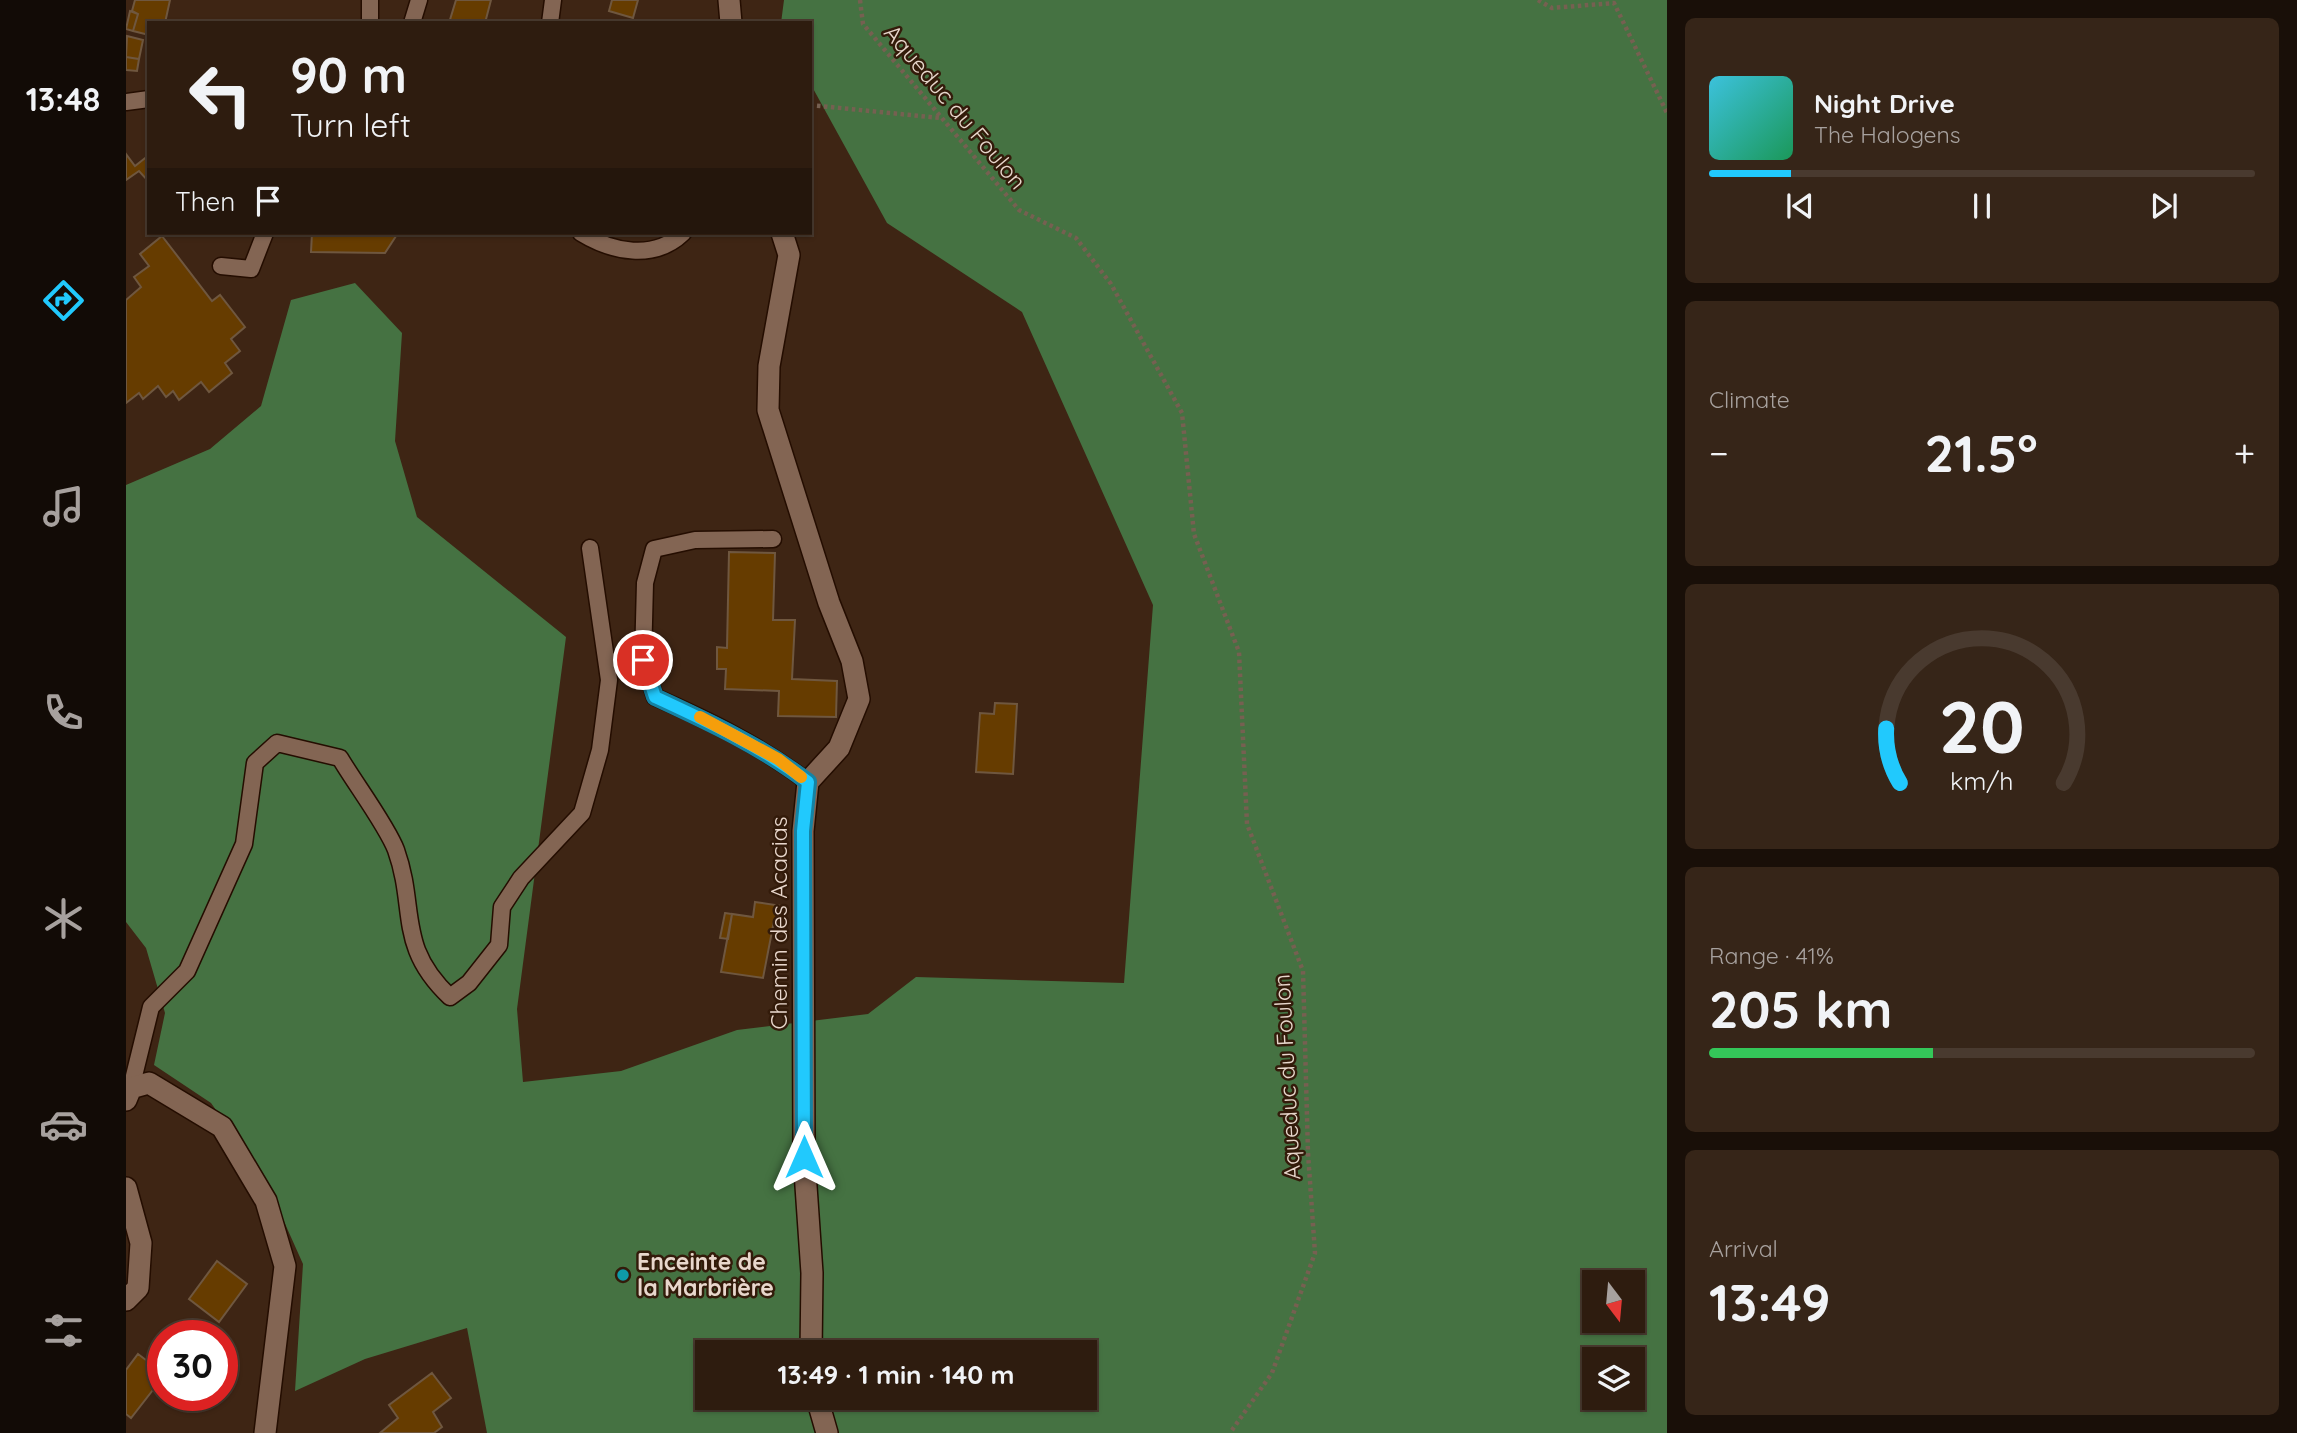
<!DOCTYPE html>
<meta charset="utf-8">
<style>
body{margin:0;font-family:Quicksand,sans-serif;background:#362518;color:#f1f3f6;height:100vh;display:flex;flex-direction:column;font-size:26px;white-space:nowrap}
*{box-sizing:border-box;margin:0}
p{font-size:23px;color:#a7a19e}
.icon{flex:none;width:38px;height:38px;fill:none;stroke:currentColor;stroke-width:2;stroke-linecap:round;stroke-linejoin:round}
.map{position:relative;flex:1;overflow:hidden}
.side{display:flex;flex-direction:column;gap:18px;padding:18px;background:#190f08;width:630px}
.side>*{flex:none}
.top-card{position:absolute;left:21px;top:21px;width:665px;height:214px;border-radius:0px;box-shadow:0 2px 5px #0004,0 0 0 2px #493a2f;background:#2e1c0f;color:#f1f3f6;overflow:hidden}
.needle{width:46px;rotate:164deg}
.controls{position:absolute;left:1456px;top:1270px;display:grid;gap:14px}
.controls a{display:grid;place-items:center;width:63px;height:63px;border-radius:0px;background:#2e1c0f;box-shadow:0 2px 5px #0004,0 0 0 2px #493a2f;font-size:35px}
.speed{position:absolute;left:21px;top:1320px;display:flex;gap:14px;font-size:35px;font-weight:700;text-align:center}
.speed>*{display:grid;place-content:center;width:91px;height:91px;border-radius:50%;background:#2e1c0f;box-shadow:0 2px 5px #0004,0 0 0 2px #493a2f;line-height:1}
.speed .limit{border:10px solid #d22;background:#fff;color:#111}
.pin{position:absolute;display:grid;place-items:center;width:60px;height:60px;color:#fff;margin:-30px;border:4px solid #fff;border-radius:50%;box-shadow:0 2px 7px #0007}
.me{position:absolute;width:77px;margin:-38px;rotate:0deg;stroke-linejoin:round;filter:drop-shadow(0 0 5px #0008)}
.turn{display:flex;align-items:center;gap:24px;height:147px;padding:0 28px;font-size:32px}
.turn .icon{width:91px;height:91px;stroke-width:2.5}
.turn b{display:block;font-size:49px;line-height:60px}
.then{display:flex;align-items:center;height:66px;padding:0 28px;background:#0003;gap:14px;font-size:26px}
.big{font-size:52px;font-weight:800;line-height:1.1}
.side .widget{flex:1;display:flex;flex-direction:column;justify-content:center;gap:10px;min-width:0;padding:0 24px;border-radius:10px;background:#362518}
.side .dial{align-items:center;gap:0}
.dial svg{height:182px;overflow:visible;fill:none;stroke:#493a2f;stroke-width:7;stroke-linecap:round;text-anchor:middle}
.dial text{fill:#f1f3f6;stroke:none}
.song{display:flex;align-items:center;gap:21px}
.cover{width:84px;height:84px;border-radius:10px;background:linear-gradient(135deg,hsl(190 70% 55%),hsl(150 70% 35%))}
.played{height:7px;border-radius:4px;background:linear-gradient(90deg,#21c9fd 15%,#493a2f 15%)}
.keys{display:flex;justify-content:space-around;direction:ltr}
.heat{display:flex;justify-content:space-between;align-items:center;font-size:38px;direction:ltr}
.charge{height:10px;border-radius:5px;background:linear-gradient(90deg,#34c759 41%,#493a2f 0)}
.trip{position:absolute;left:569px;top:1340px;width:402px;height:70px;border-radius:0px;background:#2e1c0f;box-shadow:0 2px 5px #0004,0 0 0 2px #493a2f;font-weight:800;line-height:70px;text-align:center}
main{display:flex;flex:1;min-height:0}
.menu{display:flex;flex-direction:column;width:126px;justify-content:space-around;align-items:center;background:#120b06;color:#a7a19e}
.menu .icon{width:49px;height:49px}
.menu .selected{color:#21c9fd}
.menu b{font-size:32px;color:#f1f3f6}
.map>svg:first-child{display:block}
.forest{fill:#457242;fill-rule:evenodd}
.building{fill:#663c00;stroke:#6f573f;stroke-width:2}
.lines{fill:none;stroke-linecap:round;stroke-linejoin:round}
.lane-casing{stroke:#240d00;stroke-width:19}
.street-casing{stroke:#240d00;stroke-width:24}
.path{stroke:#766051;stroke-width:4.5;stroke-dasharray:3.5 3.5;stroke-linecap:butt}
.lane{stroke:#836553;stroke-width:16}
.street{stroke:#836553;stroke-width:21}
.route-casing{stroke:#1583a4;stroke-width:18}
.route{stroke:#21c9fd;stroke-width:12}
.slow{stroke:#f59e0b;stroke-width:12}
.culture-dot{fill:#0f9aa8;stroke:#331b0a;stroke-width:2.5}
.labels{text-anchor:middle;stroke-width:5;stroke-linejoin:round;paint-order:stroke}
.street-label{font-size:23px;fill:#e8d7cc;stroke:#331b0a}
.poi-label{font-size:23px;font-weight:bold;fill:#e8d7cc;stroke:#331b0a;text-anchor:start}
</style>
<main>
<nav class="menu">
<b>13:48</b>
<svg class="icon selected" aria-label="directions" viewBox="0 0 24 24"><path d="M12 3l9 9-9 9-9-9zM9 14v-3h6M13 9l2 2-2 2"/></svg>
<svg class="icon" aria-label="music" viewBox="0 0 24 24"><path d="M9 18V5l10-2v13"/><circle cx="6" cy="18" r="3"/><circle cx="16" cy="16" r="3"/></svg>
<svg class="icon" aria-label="phone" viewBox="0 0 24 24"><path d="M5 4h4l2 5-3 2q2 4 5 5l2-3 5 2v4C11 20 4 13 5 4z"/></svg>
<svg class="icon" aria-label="climate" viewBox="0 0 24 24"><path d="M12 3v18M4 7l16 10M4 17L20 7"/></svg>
<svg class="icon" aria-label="car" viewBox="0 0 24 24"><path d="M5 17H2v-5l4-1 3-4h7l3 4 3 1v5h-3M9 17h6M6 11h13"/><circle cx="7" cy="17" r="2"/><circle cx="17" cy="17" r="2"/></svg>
<svg class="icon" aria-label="filters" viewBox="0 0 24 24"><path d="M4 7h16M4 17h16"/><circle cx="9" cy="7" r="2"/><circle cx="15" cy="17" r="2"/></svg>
</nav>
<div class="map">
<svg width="1541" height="1433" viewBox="0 0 1541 1433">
<rect width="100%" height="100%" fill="#3e2514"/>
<path class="forest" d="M658,0H1541V1433H361L341,1328L239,1359L169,1391L177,1264L139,1179L85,1103L28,1065L39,1013L20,948L0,922V485L84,449L135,406L165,300L229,283L276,333L269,441L291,517L440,637L391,1009L397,1082L495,1071L611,1030L742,1014L790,977L998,983L1027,605L896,312L761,223L684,83V23H655ZM1468,1283H1507V1321H1468ZM581,1353H959V1398H581ZM1468,1360H1507V1398H1468Z"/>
<path class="building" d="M9,0H44L39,23H23V35L7,31L12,14L6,11Z
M330,0H365L359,23H323Z
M486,0H512L507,18L483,11Z
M4,11L12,14L7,31L0,29Z
M1,36L17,40L13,59L0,57Z
M0,57L13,59L11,71L0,70Z
M0,154L9,166L23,155V182L13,171L0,180Z
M186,233H272L259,253L185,252Z
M36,236L86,301L94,295L119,327L105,339L114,351L99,363L106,373L83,392L75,382L53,400L47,391L40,397L32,386L17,399L13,393L0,403V300L15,287L8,277L23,266L14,254Z
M603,552L649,553L647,620H669L666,679L711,681L710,717L652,716L653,691L599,689L600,669H591V647L601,648Z
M869,703L891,704L887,774L850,772L854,713L868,714Z
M629,902L656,906L652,921H648L637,978L595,972L606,914L627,917Z
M599,913L606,914L602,939L594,938Z
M91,1261L121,1284L93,1322L63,1299Z
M12,1354L37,1373V1377L5,1418L0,1414V1370Z
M306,1373L325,1398L307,1412L316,1427L308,1433H254L272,1418L263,1405Z"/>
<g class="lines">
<g class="lane-casing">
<path id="lane" d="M244,23V0
M286,23L293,0
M424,23L427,0
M0,102L23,99
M455,233C486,252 528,261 557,233
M95,266L125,269L139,233
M647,539L569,540L528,549L519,583L517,660L529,697C584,721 635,746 682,782
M5,1088L25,1007L61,971L118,844L129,763L151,743L214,758C228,782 261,826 270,850C291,909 270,946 324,997L343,983L373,945L376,907L395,878L456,813L474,750L483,680L464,548"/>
</g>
<g class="street-casing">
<path id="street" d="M603,0L605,23
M656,233L663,255L643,366L642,410L703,603L726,661L733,699L713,748L682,782L677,831L678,1157L686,1273L685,1353
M0,1100L5,1088L23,1083L96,1127L140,1201L159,1266L139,1433
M0,1188L15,1243L12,1288L0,1300
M691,1398L701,1433"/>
</g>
<path class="path" d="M734,0L737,24L893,210L950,238L985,284L1056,413L1068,534L1113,652L1121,824L1177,971L1182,1153L1189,1253L1146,1373L1104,1433
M1412,0L1426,8L1488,3L1541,113
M684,105L814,118"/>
<use href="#lane" class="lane"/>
<use href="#street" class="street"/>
</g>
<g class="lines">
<g class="route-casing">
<path id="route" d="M517,660L529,697C583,722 635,746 682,782L677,831L678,1157"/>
</g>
<use href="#route" class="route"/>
<path class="slow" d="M574,717L652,759L675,777"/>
</g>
<circle class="culture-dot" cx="497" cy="1275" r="7"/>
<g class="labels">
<g class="street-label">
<text transform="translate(829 107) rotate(50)" y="8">Aqueduc du Foulon</text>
<text transform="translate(653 923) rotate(-90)" y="8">Chemin des Acacias</text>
<text transform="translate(1161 1077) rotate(-93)" y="8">Aqueduc du Foulon</text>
</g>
<g class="poi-label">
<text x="511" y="1270">Enceinte de<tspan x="511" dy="26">la Marbrière</tspan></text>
</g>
</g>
</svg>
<div class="controls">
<a><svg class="needle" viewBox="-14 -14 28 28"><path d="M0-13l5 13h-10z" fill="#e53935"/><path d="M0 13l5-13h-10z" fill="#a7a19e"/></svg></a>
<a><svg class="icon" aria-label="layers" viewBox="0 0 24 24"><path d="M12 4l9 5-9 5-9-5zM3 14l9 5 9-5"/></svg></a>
</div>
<div class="speed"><div class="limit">30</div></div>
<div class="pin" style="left:517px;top:660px;background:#d93025"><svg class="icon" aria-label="arrive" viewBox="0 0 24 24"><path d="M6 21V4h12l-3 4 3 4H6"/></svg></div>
<svg class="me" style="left:678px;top:1157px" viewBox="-20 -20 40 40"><path d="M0-17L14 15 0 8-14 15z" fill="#21c9fd" stroke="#fff" stroke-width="4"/></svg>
<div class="trip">13:49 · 1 min · 140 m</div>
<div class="top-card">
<div class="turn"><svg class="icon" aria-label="left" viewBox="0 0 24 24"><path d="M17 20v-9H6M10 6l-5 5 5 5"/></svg><div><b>90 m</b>Turn left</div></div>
<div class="then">Then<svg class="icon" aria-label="arrive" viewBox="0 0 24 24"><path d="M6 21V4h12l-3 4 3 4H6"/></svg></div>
</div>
</div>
<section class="side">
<div class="widget">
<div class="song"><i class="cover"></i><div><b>Night Drive</b><p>The Halogens</p></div></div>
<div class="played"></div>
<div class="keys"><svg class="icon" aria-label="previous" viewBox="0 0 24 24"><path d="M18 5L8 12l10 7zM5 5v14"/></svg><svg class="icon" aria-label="pause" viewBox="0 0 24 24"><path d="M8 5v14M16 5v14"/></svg><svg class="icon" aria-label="next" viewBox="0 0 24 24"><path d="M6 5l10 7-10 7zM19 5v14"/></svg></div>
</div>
<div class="widget"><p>Climate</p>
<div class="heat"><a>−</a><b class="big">21.5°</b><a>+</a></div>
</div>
<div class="widget dial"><svg viewBox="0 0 100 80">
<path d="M14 69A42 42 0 1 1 86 69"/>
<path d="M14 69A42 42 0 0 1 8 45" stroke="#21c9fd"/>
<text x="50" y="56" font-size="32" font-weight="700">20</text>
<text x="50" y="72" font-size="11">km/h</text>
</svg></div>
<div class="widget"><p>Range · 41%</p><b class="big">205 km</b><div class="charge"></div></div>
<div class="widget"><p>Arrival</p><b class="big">13:49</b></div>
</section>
</main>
